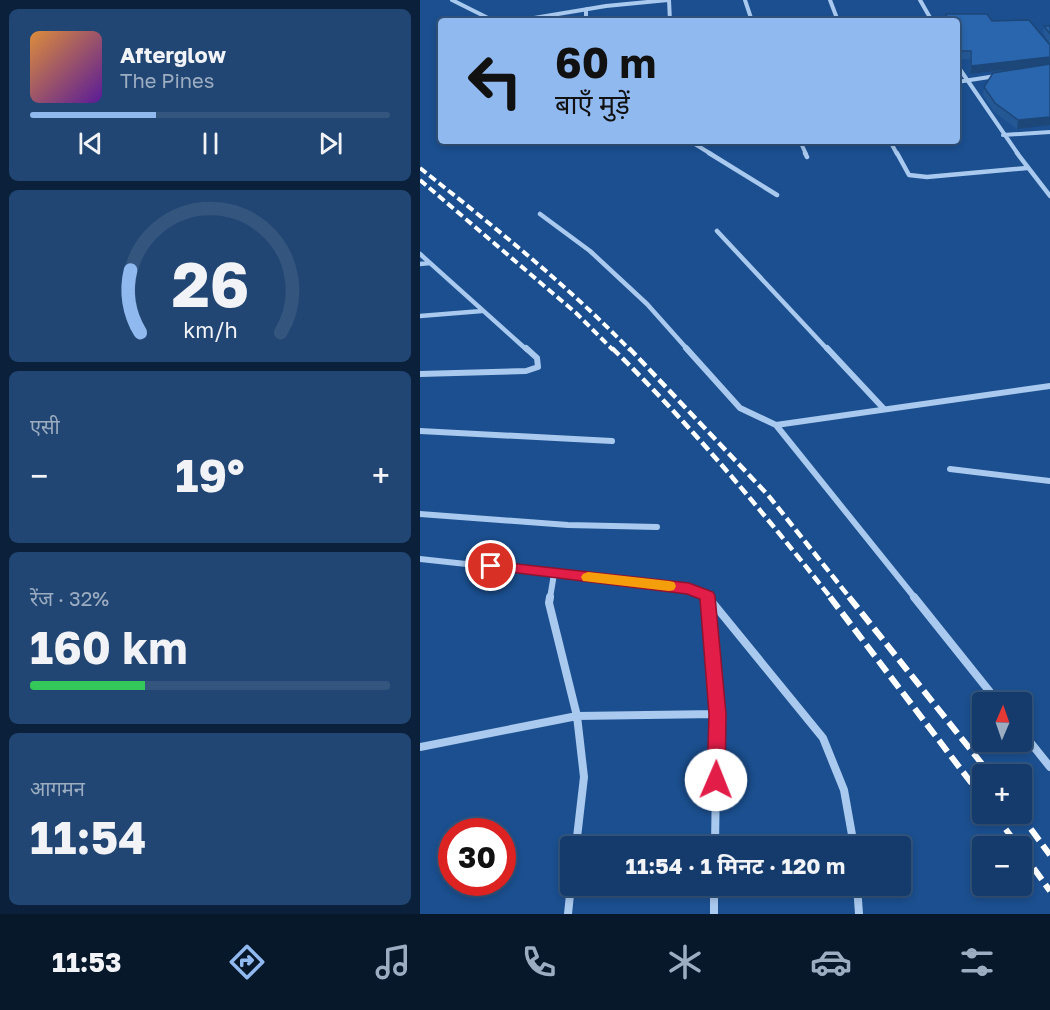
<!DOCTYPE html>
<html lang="hi">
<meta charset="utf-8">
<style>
body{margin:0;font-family:"Golos Text","Noto Sans Devanagari",sans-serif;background:#214673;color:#f1f3f6;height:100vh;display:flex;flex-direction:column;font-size:22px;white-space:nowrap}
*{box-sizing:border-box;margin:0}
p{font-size:20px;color:#9dadc1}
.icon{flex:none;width:33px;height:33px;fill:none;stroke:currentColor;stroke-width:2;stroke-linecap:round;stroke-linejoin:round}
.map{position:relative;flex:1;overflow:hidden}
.sheet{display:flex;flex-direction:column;gap:9px;padding:9px;background:#0b203b;width:420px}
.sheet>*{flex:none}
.top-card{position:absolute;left:18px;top:18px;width:522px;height:126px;border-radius:6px;box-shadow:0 3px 9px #0003,0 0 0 2px #33557e;background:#90b9f0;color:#111;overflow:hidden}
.needle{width:39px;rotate:2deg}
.controls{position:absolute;left:552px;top:692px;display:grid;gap:12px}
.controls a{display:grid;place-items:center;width:60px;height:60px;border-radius:6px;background:#143b6b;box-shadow:0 3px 9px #0003,0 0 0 2px #33557e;font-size:30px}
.speed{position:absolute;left:18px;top:818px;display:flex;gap:12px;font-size:30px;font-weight:700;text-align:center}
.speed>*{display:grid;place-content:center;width:78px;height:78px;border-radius:50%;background:#143b6b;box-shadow:0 3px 9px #0003,0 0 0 2px #33557e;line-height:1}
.speed .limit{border:9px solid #d22;background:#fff;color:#111}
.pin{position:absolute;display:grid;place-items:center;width:51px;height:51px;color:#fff;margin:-26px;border:3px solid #fff;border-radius:50%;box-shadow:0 2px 6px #0007}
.me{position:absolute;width:66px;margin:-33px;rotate:1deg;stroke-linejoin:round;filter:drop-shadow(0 0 4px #0008)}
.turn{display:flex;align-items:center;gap:21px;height:126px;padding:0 18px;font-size:27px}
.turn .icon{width:78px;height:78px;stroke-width:2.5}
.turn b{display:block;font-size:42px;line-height:51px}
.big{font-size:45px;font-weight:700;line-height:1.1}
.sheet .widget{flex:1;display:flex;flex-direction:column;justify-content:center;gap:9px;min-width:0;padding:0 21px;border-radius:9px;background:#214673}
.sheet .dial{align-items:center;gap:0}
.dial svg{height:156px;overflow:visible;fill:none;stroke:#33557e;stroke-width:7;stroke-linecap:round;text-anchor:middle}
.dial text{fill:#f1f3f6;stroke:none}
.song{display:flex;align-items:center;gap:18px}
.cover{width:72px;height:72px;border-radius:9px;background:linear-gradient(135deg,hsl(30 70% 55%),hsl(270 70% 35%))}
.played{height:6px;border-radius:3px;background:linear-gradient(90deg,#90b9f0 35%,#33557e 35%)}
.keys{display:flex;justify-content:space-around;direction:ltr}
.heat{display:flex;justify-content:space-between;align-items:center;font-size:33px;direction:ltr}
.charge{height:9px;border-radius:4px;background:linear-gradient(90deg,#34c759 32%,#33557e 0)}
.trip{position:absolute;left:140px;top:836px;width:351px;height:60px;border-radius:6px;background:#143b6b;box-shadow:0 3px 9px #0003,0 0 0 2px #33557e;font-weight:700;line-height:60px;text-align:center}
.menu{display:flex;height:96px;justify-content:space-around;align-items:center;background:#08182b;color:#9dadc1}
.menu .icon{width:42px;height:42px}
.menu .on{color:#90b9f0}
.menu b{font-size:27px;color:#f1f3f6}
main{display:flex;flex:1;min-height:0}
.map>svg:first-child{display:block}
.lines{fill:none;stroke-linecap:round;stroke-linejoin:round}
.street-far3{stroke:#a9c9ee;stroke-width:4}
.street-far2{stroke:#a9c9ee;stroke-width:4.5}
.street-far1{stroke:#a9c9ee;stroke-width:6}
.street{stroke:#a9c9ee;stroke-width:8}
.rail-far2{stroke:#fff;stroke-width:4;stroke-dasharray:8 4;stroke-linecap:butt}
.rail-far1{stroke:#fff;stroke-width:4.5;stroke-dasharray:10 4.5;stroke-linecap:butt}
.rail{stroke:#fff;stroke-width:6;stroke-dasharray:14 6;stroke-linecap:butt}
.wall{fill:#245895}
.shaded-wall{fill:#1d4779}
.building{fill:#2a66ad;stroke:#1d4779;stroke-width:1.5}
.route{fill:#e11d48;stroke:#92132f;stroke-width:1.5}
.slow{fill:#f59e0b}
</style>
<main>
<section class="sheet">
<div class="widget">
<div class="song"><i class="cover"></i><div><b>Afterglow</b><p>The Pines</p></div></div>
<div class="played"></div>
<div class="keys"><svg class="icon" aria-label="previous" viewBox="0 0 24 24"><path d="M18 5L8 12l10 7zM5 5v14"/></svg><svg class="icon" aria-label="pause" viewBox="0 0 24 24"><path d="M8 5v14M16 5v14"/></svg><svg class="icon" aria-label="next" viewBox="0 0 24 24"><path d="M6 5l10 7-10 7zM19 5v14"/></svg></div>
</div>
<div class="widget dial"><svg viewBox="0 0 100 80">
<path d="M14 69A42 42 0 1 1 86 69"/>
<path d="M14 69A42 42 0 0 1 9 37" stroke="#90b9f0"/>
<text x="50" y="56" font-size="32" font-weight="700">26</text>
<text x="50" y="72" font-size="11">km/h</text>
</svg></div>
<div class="widget"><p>एसी</p>
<div class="heat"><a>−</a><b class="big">19°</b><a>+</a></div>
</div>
<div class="widget"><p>रेंज · 32%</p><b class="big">160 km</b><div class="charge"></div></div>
<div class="widget"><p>आगमन</p><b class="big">11:54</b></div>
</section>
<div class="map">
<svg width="630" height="914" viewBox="0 0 630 914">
<rect width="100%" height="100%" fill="#1b4f8f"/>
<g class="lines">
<path class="street-far3" d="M32,0L74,21
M249,0L250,21
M325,0L332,21
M410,0L418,21
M500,0L512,21
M166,9V21
M96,21L186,6L248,0
M537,65L598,154
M537,82L576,76
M583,135L630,132
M270,141L291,154
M380,141L386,154
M470,141L477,154"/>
<path class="street-far2" d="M289,153L357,195
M385,153L387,157
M477,153L489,175L507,177L607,168
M597,153L630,196
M120,214L170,251L227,304L268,350
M297,231L408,350
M0,254L107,350
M0,264L10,263
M0,316L62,311"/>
<path class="street-far1" d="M266,348L320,408L356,425L495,598
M407,348L464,409
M0,374L106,371L118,367L117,358L106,348
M356,425L630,386
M0,431L192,441
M530,469L630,481
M0,514L148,525L237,527
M0,559L269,588L290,598
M130,598L134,574"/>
<path class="street" d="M130,597L129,603L157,716L164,777L156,846
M287,597L297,714L295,846
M288,597L403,738L424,790L434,846
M494,597L578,702
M602,732L630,767
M0,747L157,716L297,714
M294,885V914
M437,885L439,914
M148,914L151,885"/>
<path class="rail-far2" d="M0,168C73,226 145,283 210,350
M0,180L156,313L193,350"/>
<path class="rail-far1" d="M192,348C272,426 342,511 411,598
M209,348L348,495L430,598"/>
<path class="rail" d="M410,597L562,797
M429,597L570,774
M574,813L598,846
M599,813L630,855
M602,852L630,891"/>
</g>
<path class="wall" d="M526,14L572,21L630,45L597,129L574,112L563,95L564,87L599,69L550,74V59H538L537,55V21H526Z
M624,26H630V44L623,33Z"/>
<path class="shaded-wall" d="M630,57V65L550,74L551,66Z
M630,117V125L597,129L598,120Z"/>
<path class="building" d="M526,14H567L572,21L609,20L630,45V57L551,66V51H539L537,44V21H528Z
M624,26H630V34Z
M630,64V117L598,120L575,103L564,87L573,73Z"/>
<path class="route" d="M71,561L269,583L293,592L295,596L306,714L305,780L303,785L296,787L290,785L287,780L289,714L280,599L267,594L66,569L64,566Z"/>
<path class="slow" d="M168,572L249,581L254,582L256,586L254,590L249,591L163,581L161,577L163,574Z"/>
</svg>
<div class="controls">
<a><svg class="needle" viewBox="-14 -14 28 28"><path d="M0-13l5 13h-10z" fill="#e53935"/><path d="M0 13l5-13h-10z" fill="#9dadc1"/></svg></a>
<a>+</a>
<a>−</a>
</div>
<div class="speed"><div class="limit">30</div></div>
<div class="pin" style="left:71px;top:566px;background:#d93025"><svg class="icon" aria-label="arrive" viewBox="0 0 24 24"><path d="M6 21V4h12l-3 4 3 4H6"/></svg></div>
<svg class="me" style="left:296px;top:780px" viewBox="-20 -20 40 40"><circle r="19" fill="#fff"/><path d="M0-13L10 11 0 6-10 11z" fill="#e11d48"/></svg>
<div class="trip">11:54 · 1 मिनट · 120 m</div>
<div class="top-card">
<div class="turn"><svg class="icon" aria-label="left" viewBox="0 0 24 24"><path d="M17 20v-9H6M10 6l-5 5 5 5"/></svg><div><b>60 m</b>बाएँ मुड़ें</div></div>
</div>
</div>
</main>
<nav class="menu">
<b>11:53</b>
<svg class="icon on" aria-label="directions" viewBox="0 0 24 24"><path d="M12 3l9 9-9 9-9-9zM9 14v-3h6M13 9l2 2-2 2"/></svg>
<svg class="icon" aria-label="music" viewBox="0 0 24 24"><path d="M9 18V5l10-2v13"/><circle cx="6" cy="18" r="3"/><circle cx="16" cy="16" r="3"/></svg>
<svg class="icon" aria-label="phone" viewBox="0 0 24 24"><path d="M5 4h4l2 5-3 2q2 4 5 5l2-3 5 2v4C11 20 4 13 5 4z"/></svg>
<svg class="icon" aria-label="climate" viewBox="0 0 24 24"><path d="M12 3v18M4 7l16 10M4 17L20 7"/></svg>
<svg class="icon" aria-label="car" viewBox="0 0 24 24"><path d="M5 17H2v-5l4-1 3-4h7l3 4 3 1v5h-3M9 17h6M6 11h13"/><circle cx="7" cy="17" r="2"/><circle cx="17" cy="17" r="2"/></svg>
<svg class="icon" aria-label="filters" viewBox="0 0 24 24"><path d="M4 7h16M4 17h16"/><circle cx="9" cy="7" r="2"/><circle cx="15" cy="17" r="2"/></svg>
</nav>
